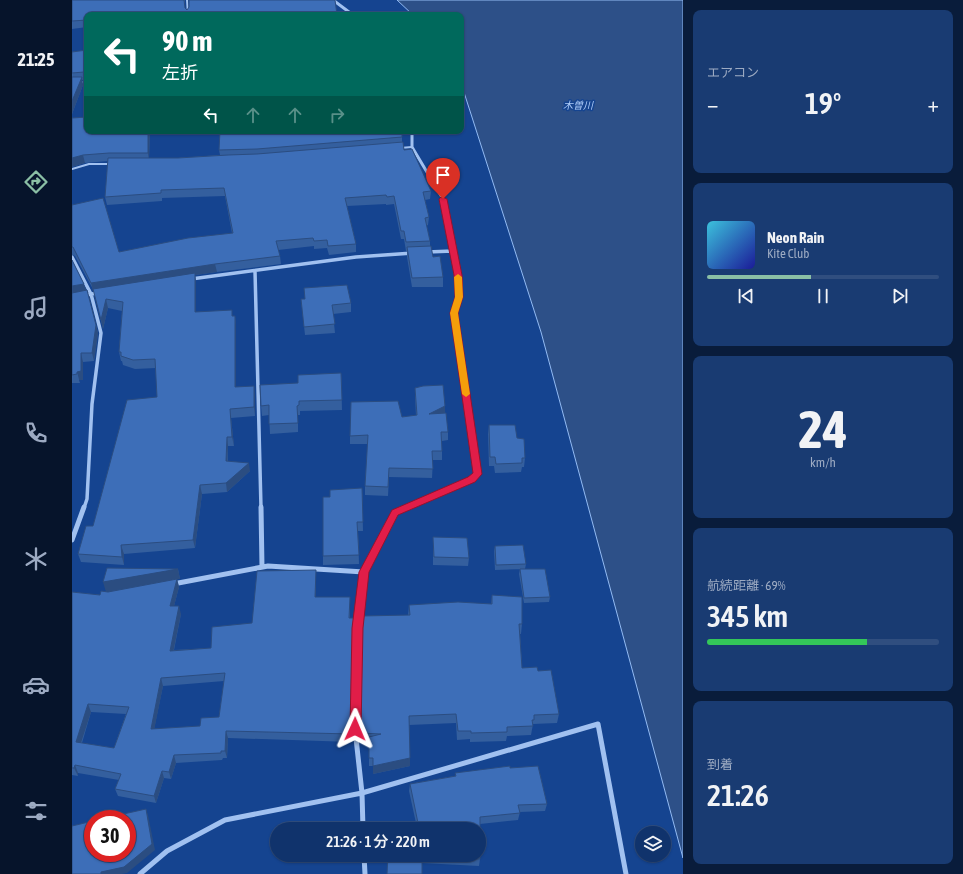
<!DOCTYPE html>
<html lang="ja">
<meta charset="utf-8">
<style>
body{margin:0;font-family:"Asap Condensed","Noto Sans JP",sans-serif;background:#193b72;color:#f1f3f6;height:100vh;display:flex;flex-direction:column;font-size:15px;white-space:nowrap}
*{box-sizing:border-box;margin:0}
p{font-size:13px;color:#9caac2}
.icon{flex:none;width:22px;height:22px;fill:none;stroke:currentColor;stroke-width:2;stroke-linecap:round;stroke-linejoin:round}
.map{position:relative;flex:1;overflow:hidden}
.panel{display:flex;flex-direction:column;gap:10px;padding:10px;background:#091c3b;width:280px}
.panel>*{flex:none}
.guide{position:absolute;left:12px;top:12px;width:380px;height:122px;border-radius:8px;box-shadow:0 1px 3px #0004,0 0 0 1px #304e7f;background:#00695c;color:#fff;overflow:hidden}
.controls{position:absolute;left:563px;top:826px;display:grid;gap:8px}
.controls a{display:grid;place-items:center;width:36px;height:36px;border-radius:50%;background:#10336c;box-shadow:0 1px 3px #0004,0 0 0 1px #304e7f;font-size:20px}
.speed{position:absolute;left:12px;top:810px;display:flex;gap:8px;font-size:20px;font-weight:700;text-align:center}
.speed>*{display:grid;place-content:center;width:52px;height:52px;border-radius:50%;background:#10336c;box-shadow:0 1px 3px #0004,0 0 0 1px #304e7f;line-height:1}
.speed .limit{border:6px solid #d22;background:#fff;color:#111}
.pin{position:absolute;display:grid;place-items:center;width:34px;height:34px;color:#fff;margin:-41px -17px;border-radius:50% 50% 50% 0;rotate:-45deg;box-shadow:0 0 4px #0007}
.pin .icon{rotate:45deg}
.me{position:absolute;width:44px;margin:-22px;rotate:1deg;stroke-linejoin:round;filter:drop-shadow(0 0 3px #0008)}
.turn{display:flex;align-items:center;gap:14px;height:84px;padding:0 12px;font-size:18px}
.turn .icon{width:52px;height:52px;stroke-width:2.5}
.turn b{display:block;font-size:28px;line-height:34px}
.lanes{display:flex;align-items:center;height:38px;padding:0 12px;background:#0003;justify-content:center;gap:20px;direction:ltr}
.lanes .off{opacity:.35}
.big{font-size:30px;font-weight:600;line-height:1.1}
.panel .widget{flex:1;display:flex;flex-direction:column;justify-content:center;gap:6px;min-width:0;padding:0 14px;border-radius:8px;background:#193b72}
.panel .dial{align-items:center;gap:0}
.dial b{font-size:52px;line-height:1}
.song{display:flex;align-items:center;gap:12px}
.cover{width:48px;height:48px;border-radius:6px;background:linear-gradient(135deg,hsl(190 70% 55%),hsl(240 70% 35%))}
.played{height:4px;border-radius:2px;background:linear-gradient(90deg,#8abfa5 45%,#304e7f 45%)}
.keys{display:flex;justify-content:space-around;direction:ltr}
.heat{display:flex;justify-content:space-between;align-items:center;font-size:22px;direction:ltr}
.charge{height:6px;border-radius:3px;background:linear-gradient(90deg,#34c759 69%,#304e7f 0)}
.trip{position:absolute;left:198px;top:822px;width:216px;height:40px;border-radius:20px;background:#10336c;box-shadow:0 1px 3px #0004,0 0 0 1px #304e7f;font-weight:600;line-height:40px;text-align:center}
main{display:flex;flex:1;min-height:0}
.dock{display:flex;flex-direction:column;width:72px;justify-content:space-around;align-items:center;background:#06142b;color:#9caac2}
.dock .icon{width:28px;height:28px}
.dock .active{color:#8abfa5}
.dock b{font-size:18px;color:#f1f3f6}
.map>svg:first-child{display:block}
.water{fill:#2d5088;stroke:#93bbf3}
.lines{fill:none;stroke-linecap:round;stroke-linejoin:round}
.lane{stroke:#a1c1f0;stroke-width:2}
.street-far2{stroke:#a1c1f0;stroke-width:3}
.street-far1{stroke:#a1c1f0;stroke-width:3.5}
.street{stroke:#a1c1f0;stroke-width:5}
.wall{fill:#345f9e;fill-rule:evenodd}
.shaded-wall{fill:#2b4d81}
.building{fill:#3d6eb8;stroke:#2b4d81;fill-rule:evenodd}
.route{fill:#e11d48;stroke:#92132f}
.slow{fill:#f59e0b}
.labels{text-anchor:middle;stroke-width:3;stroke-linejoin:round;paint-order:stroke}
.far-water-label{font-size:10px;font-style:italic;fill:#adcbf7;stroke:#154490}
</style>
<main>
<nav class="dock">
<b>21:25</b>
<svg class="icon active" aria-label="directions" viewBox="0 0 24 24"><path d="M12 3l9 9-9 9-9-9zM9 14v-3h6M13 9l2 2-2 2"/></svg>
<svg class="icon" aria-label="music" viewBox="0 0 24 24"><path d="M9 18V5l10-2v13"/><circle cx="6" cy="18" r="3"/><circle cx="16" cy="16" r="3"/></svg>
<svg class="icon" aria-label="phone" viewBox="0 0 24 24"><path d="M5 4h4l2 5-3 2q2 4 5 5l2-3 5 2v4C11 20 4 13 5 4z"/></svg>
<svg class="icon" aria-label="climate" viewBox="0 0 24 24"><path d="M12 3v18M4 7l16 10M4 17L20 7"/></svg>
<svg class="icon" aria-label="car" viewBox="0 0 24 24"><path d="M5 17H2v-5l4-1 3-4h7l3 4 3 1v5h-3M9 17h6M6 11h13"/><circle cx="7" cy="17" r="2"/><circle cx="17" cy="17" r="2"/></svg>
<svg class="icon" aria-label="filters" viewBox="0 0 24 24"><path d="M4 7h16M4 17h16"/><circle cx="9" cy="7" r="2"/><circle cx="15" cy="17" r="2"/></svg>
</nav>
<div class="map">
<svg width="611" height="874" viewBox="0 0 611 874">
<rect width="100%" height="100%" fill="#154490"/>
<path class="water" d="M325,0H611V858L469,332L389,83V15H341Z"/>
<g class="lines">
<path class="lane" d="M115,0L116,15
M0,83L15,82
M328,148L340,147
M0,169L17,164H39"/>
<path class="street-far2" d="M261,0L281,15
M340,131V147L371,199L376,223"/>
<path class="street-far1" d="M355,252L381,251
M0,257L19,294L29,333L20,404L15,499L12,508
M183,271L189,508
M119,279L284,257L341,253
M12,295L27,293
M335,508L400,480L406,474L382,313L387,297L386,275L375,222"/>
<path class="street" d="M189,507L190,567
M0,540L12,507
M292,572L323,513L337,507
M101,584L196,566L292,572L286,628L283,729L290,793L291,829
M292,855L293,874
M68,874L95,851L153,820L290,793L526,724L554,874"/>
</g>
<path class="wall" d="M0,0H113V8L115,10L265,15H15V27L0,29Z
M15,50V77L13,80H10L11,85L0,114V52Z
M0,118L78,131L77,158H106L148,155L147,150L330,137V142L332,150L359,191L358,199L353,200L357,217L356,225L354,226L358,241V246L361,257L371,277V287H340L335,257V251H334L332,239H329L322,204L314,205V204L275,206L284,244V252L257,255L255,248L242,249V246L206,250L208,256L209,264L145,272L123,275L124,282V312L163,316L164,325V387L183,395V416L159,418L162,446H156V461L178,471L155,492L130,494L123,548L52,554V565L9,562L6,554L21,526L85,397L84,368L63,369L51,365L50,361H49L47,352L50,311L36,308L31,329L22,291L3,256L0,255V205L47,252L160,233L153,196L90,198V201L35,205L33,197L36,161L13,163L0,167Z
M0,260L14,290H15L26,333L22,361L11,362V380H7L8,383H0Z
M229,299H233L279,303V312L261,314L263,333L233,335Z
M269,373L270,410L228,411V415H226V432L198,434L197,415L190,416L189,406Z
M343,388L373,406V413L376,432V440L370,441V460H361L360,478L317,477L316,496L293,495V486L296,444H278V436L330,417L344,416L343,397Z
M417,425L445,438L453,458L452,467H450L449,472L423,473L422,466H417L416,434Z
M290,488L291,531H286L287,564L251,565V556L258,497Z
M361,537L397,558L396,566L361,565Z
M423,546L454,564L453,569L423,570L422,551Z
M106,569L108,579H105L107,587L102,606L109,614L102,650L139,648L180,623L244,578V597H278V618H282V626L279,725L280,742L156,738L155,758H151L150,760L104,763L99,779L92,778L84,803L46,796L43,789L47,780L6,773V776L0,775V592L28,595L36,592L88,582L34,592ZM152,681L147,717L128,726L82,729L91,686ZM19,712L54,714L42,748L10,743Z
M448,569L478,597L477,602L452,603L447,574Z
M420,595L450,624L449,634H448L450,668L466,671L487,714L485,723L461,724L459,735L435,736L434,741L398,742V739L385,740L384,723L337,725L338,758V766L301,774V766H297V742H288L287,720L336,615L337,605L419,604Z
M438,768L475,804L473,811L448,812L446,820L408,824V859L407,866L311,861V855H407L344,823L337,791L338,784L383,776V773Z"/>
<path class="shaded-wall" d="M13,69L14,77L13,80L12,72Z
M10,77L11,85L0,114V101Z
M76,131H78L77,161L76,153Z
M11,155L13,163L0,167V158Z
M143,264L145,272L123,275L124,282V321L123,312V275L21,291L19,283Z
M12,284L15,292L0,295V286Z
M34,299L36,308L31,329L29,320Z
M163,316L164,325V396L163,387Z
M24,325L26,333L22,361L20,353Z
M9,353L11,362V380H7L8,383L5,372Z
M182,386L183,395V416L182,407Z
M373,406V415L357,414Z
M158,409L159,418L162,446L160,437Z
M155,437L156,446L155,470L154,461Z
M177,463L178,471L155,492L154,483Z
M128,485L130,494L123,548L121,540Z
M49,545L52,554V565L50,557Z
M106,569L108,579H105L107,587L100,614L98,606L105,579L34,592L31,582Z
M244,570V605L243,597Z
M107,606L109,614L100,658L98,651Z
M282,618V626L279,729V722Z
M89,678L91,686L81,736L79,729Z
M16,704L19,712L7,749L4,742Z
M154,731L156,738L155,758L153,751Z
M102,755L104,763L99,779L97,772Z
M338,758V766L301,774V766Z
M3,765L6,773V776L2,768Z
M90,771L92,778L84,803L82,796Z
M74,809L76,815L83,850L55,873L50,874H29V872Z"/>
<path class="building" d="M0,0H112L113,8L115,10L117,7V0H263L265,15H15V20L0,21Z
M15,50V69H13L12,72L0,73V52Z
M0,77H10L0,101Z
M15,117V131H76V153H37L11,155L0,158V118Z
M148,131H330V137L185,149L147,150Z
M331,142L332,150L340,149L359,191L351,192L357,217L353,218L358,241L334,242L332,231H329L322,196L315,197L314,195L273,198L284,244L256,246L255,240L242,241L241,238L204,241L208,256L143,264L19,283L1,247H0V205L31,198L47,252L116,238L161,233L152,188L89,190V193L33,197L36,158H106L156,155L185,154Z
M359,246L361,257L368,256L371,277L340,278L335,247Z
M0,260L12,284L0,286Z
M123,273V312L160,310V316H163V387L182,386V407L158,409L160,437H155L154,461L177,463L154,483L128,485L121,540L49,545L50,557L6,554L14,526H21L55,400L85,397L83,359L61,360L49,356V352H47L51,302L34,299L29,320L21,289Z
M275,285L279,303L260,305L263,324L232,327L229,299H233L232,288Z
M15,290L24,325L20,353H9V371L5,372V374L0,375V293Z
M269,373L270,400L227,401V405L225,406L226,423L197,424V405L189,406L188,385L226,383V375Z
M371,385L373,406L357,414L374,413L376,432H369L370,451H360L361,469L317,468L316,487L293,486L296,435L278,436L279,402L326,401L330,417L345,415L343,388L351,386Z
M417,425H443L445,438L452,439L453,458H450V463L424,464L423,457H418Z
M290,488L291,522H285L287,555L251,556V497H258V490Z
M361,537L395,538L397,558L362,557Z
M451,545L454,564L424,565L423,546Z
M35,568L106,569L31,582Z
M448,569H473L478,597L452,598Z
M244,570L243,597H278L277,618H282L279,722L280,734L154,731L153,751H149V753L102,755L97,772L90,771L82,796L43,789L49,774L3,765L2,768H0V592L28,595L29,591L36,592L105,579L98,606H107L98,651L139,648L140,627L180,623L185,571ZM153,673L147,717L129,718L128,726L79,729L89,678ZM16,704L57,707L42,748L4,742Z
M420,595L450,597V624H447L450,668L465,667L466,671L479,670L487,714L462,715V720H460L461,726L435,727V732L399,733V731H386L384,714L337,716L338,758L301,766V758H297V737L309,734L288,733L287,720L290,616L338,615L337,605L386,602L420,604Z
M438,766V768L466,766L475,804L446,805L448,813L408,817V859L350,856V874H315L316,855H407V829H312L313,822L346,823L338,784L384,776L383,773Z
M74,809L80,844L52,867L29,872V874H0V826L21,821V853H55V819H29Z"/>
<path class="route" d="M369,197H371L375,199L390,275L391,297L386,313L410,474L403,482L326,515L297,572L291,628L289,729L287,732L283,734L279,732L278,729L280,628L287,572L320,510L396,477L401,473L378,313L383,297L382,275L367,199Z"/>
<path class="slow" d="M386,274L390,277L391,297L386,313L398,394L394,397L390,394L378,313L383,297L382,277Z"/>
<g class="labels">
<g class="far-water-label">
<text x="506" y="109">木曽川</text>
</g>
</g>
</svg>
<div class="controls">
<a><svg class="icon" aria-label="layers" viewBox="0 0 24 24"><path d="M12 4l9 5-9 5-9-5zM3 14l9 5 9-5"/></svg></a>
</div>
<div class="speed"><div class="limit">30</div></div>
<div class="pin" style="left:371px;top:199px;background:#d93025"><svg class="icon" aria-label="arrive" viewBox="0 0 24 24"><path d="M6 21V4h12l-3 4 3 4H6"/></svg></div>
<svg class="me" style="left:283px;top:729px" viewBox="-20 -20 40 40"><path d="M0-17L14 15 0 8-14 15z" fill="#e11d48" stroke="#fff" stroke-width="4"/></svg>
<div class="trip">21:26 · 1 分 · 220 m</div>
<div class="guide">
<div class="turn"><svg class="icon" aria-label="left" viewBox="0 0 24 24"><path d="M17 20v-9H6M10 6l-5 5 5 5"/></svg><div><b>90 m</b>左折</div></div>
<div class="lanes"><svg class="icon" aria-label="left" viewBox="0 0 24 24"><path d="M17 20v-9H6M10 6l-5 5 5 5"/></svg><svg class="icon off" aria-label="ahead" viewBox="0 0 24 24"><path d="M12 20V5M6 11l6-6 6 6"/></svg><svg class="icon off" aria-label="ahead" viewBox="0 0 24 24"><path d="M12 20V5M6 11l6-6 6 6"/></svg><svg class="icon off" aria-label="right" viewBox="0 0 24 24"><path d="M7 20v-9h11M14 6l5 5-5 5"/></svg></div>
</div>
</div>
<section class="panel">
<div class="widget"><p>エアコン</p>
<div class="heat"><a>−</a><b class="big">19°</b><a>+</a></div>
</div>
<div class="widget">
<div class="song"><i class="cover"></i><div><b>Neon Rain</b><p>Kite Club</p></div></div>
<div class="played"></div>
<div class="keys"><svg class="icon" aria-label="previous" viewBox="0 0 24 24"><path d="M18 5L8 12l10 7zM5 5v14"/></svg><svg class="icon" aria-label="pause" viewBox="0 0 24 24"><path d="M8 5v14M16 5v14"/></svg><svg class="icon" aria-label="next" viewBox="0 0 24 24"><path d="M6 5l10 7-10 7zM19 5v14"/></svg></div>
</div>
<div class="widget dial"><b>24</b><p>km/h</p></div>
<div class="widget"><p>航続距離 · 69%</p><b class="big">345 km</b><div class="charge"></div></div>
<div class="widget"><p>到着</p><b class="big">21:26</b></div>
</section>
</main>
